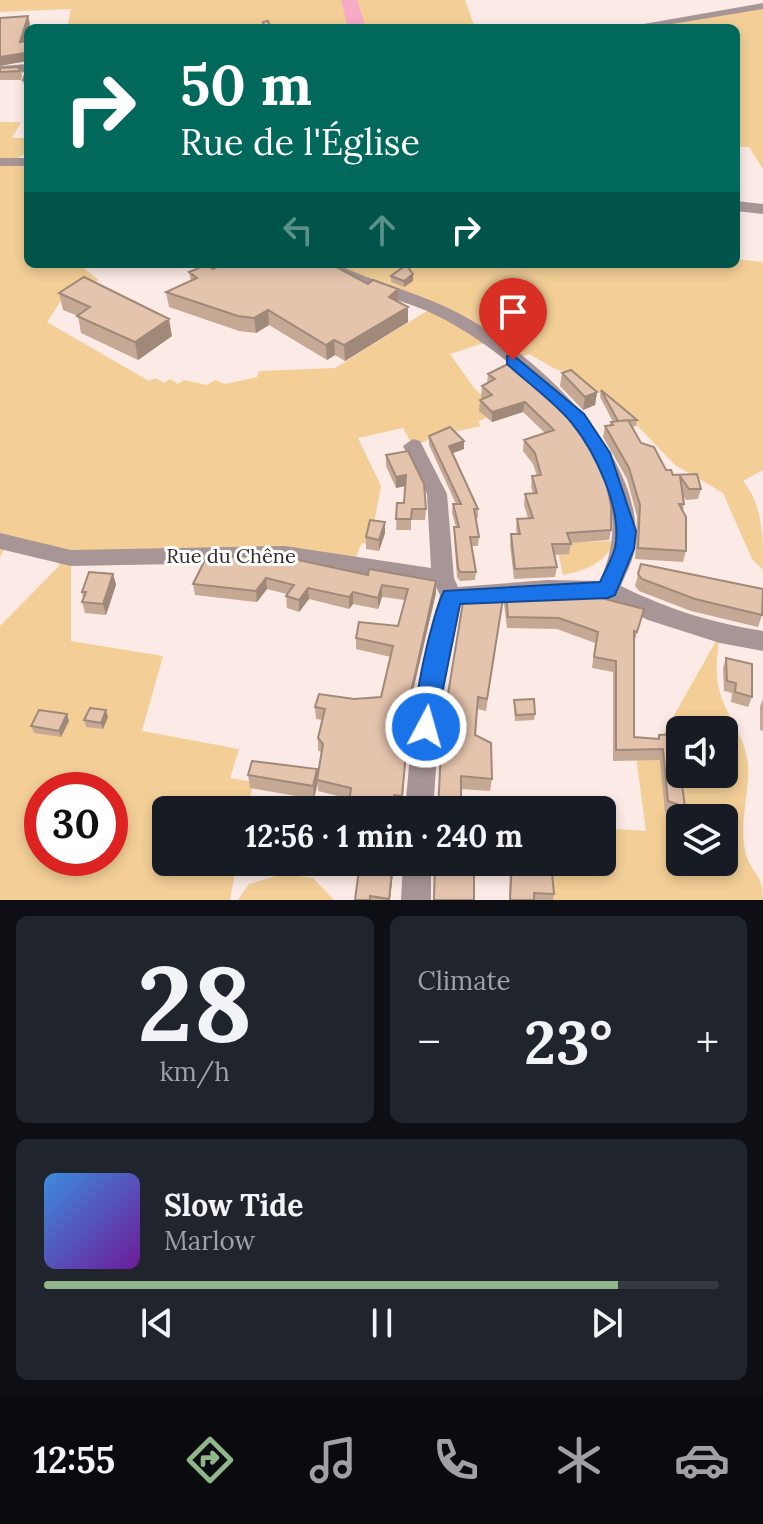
<!DOCTYPE html>
<meta charset="utf-8">
<style>
body{margin:0;font-family:Lora,serif;background:#20242c;color:#f1f3f6;height:100vh;display:flex;flex-direction:column;font-size:30px;white-space:nowrap}
*{box-sizing:border-box;margin:0}
p{font-size:26px;color:#9ea1a6}
.icon{flex:none;width:44px;height:44px;fill:none;stroke:currentColor;stroke-width:2;stroke-linecap:round;stroke-linejoin:round}
.map{position:relative;height:900px;overflow:hidden}
.details{display:flex;flex-direction:column;gap:16px;padding:16px;background:#0d0f14;flex:1}
.details>*{flex:none}
.guide{position:absolute;left:24px;top:24px;width:716px;height:244px;border-radius:12px;box-shadow:0 4px 12px #0003;background:#00695c;color:#fff;overflow:hidden}
.controls{position:absolute;left:666px;top:716px;display:grid;gap:16px}
.controls a{display:grid;place-items:center;width:72px;height:72px;border-radius:12px;background:#171b24;box-shadow:0 4px 12px #0003;font-size:40px}
.speed{position:absolute;left:24px;top:772px;display:flex;gap:16px;font-size:40px;font-weight:700;text-align:center}
.speed>*{display:grid;place-content:center;width:104px;height:104px;border-radius:50%;background:#171b24;box-shadow:0 4px 12px #0003;line-height:1}
.speed .limit{border:12px solid #d22;background:#fff;color:#111}
.pin{position:absolute;display:grid;place-items:center;width:68px;height:68px;color:#fff;margin:-82px -34px;border-radius:50% 50% 50% 0;rotate:-45deg;box-shadow:0 0 8px #0007}
.pin .icon{rotate:45deg}
.me{position:absolute;width:88px;margin:-44px;rotate:6deg;stroke-linejoin:round;filter:drop-shadow(0 0 6px #0008)}
.turn{display:flex;align-items:center;gap:28px;height:168px;padding:0 24px;font-size:36px}
.turn .icon{width:104px;height:104px;stroke-width:2.5}
.turn b{display:block;font-size:56px;line-height:68px}
.lanes{display:flex;align-items:center;height:76px;padding:0 24px;background:#0003;justify-content:center;gap:40px;direction:ltr}
.lanes .off{opacity:.35}
.big{font-size:60px;font-weight:800;line-height:1.1}
.details .card{flex:1;display:flex;flex-direction:column;justify-content:center;gap:12px;min-width:0;padding:0 28px;border-radius:12px;background:#20242c}
.details .dial{align-items:center;gap:0}
.dial b{font-size:104px;line-height:1}
.song{display:flex;align-items:center;gap:24px}
.cover{width:96px;height:96px;border-radius:12px;background:linear-gradient(135deg,hsl(210 70% 55%),hsl(280 70% 35%))}
.played{height:8px;border-radius:4px;background:linear-gradient(90deg,#92b68c 85%,#363941 85%)}
.keys{display:flex;justify-content:space-around;direction:ltr}
.heat{display:flex;justify-content:space-between;align-items:center;font-size:44px;direction:ltr}
.details .tiles{flex:1;display:grid;gap:16px;grid-template-columns:1fr 1fr}
.card:last-child{grid-column:span 2}
.trip{position:absolute;left:152px;top:796px;width:464px;height:80px;border-radius:12px;background:#171b24;box-shadow:0 4px 12px #0003;font-weight:800;line-height:80px;text-align:center}
.dock{display:flex;height:128px;justify-content:space-around;align-items:center;background:#090b0e;color:#9ea1a6}
.dock .icon{width:56px;height:56px}
.dock .current{color:#92b68c}
.dock b{font-size:36px;color:#f1f3f6}
.map>svg:first-child{display:block}
.green{fill:#f3cf97;fill-rule:evenodd}
.lines{fill:none;stroke-linecap:round;stroke-linejoin:round}
.river{fill:#f7abc6;fill-rule:evenodd}
.street{fill:#a89596;fill-rule:evenodd}
.wall{fill:#c5a995}
.shaded-wall{fill:#a08979}
.building{fill:#e5c4ad;stroke:#a08979;stroke-width:2}
.route{fill:#1a73e8;stroke:#114b97;stroke-width:2}
.labels{text-anchor:middle;stroke-width:6;stroke-linejoin:round;paint-order:stroke}
.street-label{font-size:20px;fill:#382924;stroke:#fff}
</style>
<div class="map">
<svg width="763" height="900" viewBox="0 0 763 900">
<rect width="100%" height="100%" fill="#fbeae5"/>
<path class="green" d="M0,0H465L475,28H350L348,24C258,25 161,28 67,28L71,9L0,12Z
M763,6V169L749,147H736V28H627Z
M0,122H21L12,138H28V152L12,161L28,162V264H78L99,280L62,299L47,322L149,381L155,378L164,383L170,379L178,384L184,380L207,385L215,380L225,384L257,377L259,371L335,368L430,309L323,264H736V259L763,262V470L743,481C763,505 763,537 763,570L752,559L723,493L675,465L619,407L575,375L555,369L529,354L513,360L490,341L450,354L474,388L493,406L491,416L478,421L481,426L443,434L413,446L403,428L358,438L381,486L370,544L362,543L353,563L71,558V641L163,656L142,731L239,749L230,778L253,782L248,810H166V862H237L230,900H0V626L60,565L48,555L7,544L0,557ZM42,790H110V858H42Z
M615,541C604,564 587,570 563,575L556,543Z
M720,634C717,653 714,677 721,696C729,720 745,737 748,764C750,793 739,820 745,850C750,874 763,871 763,900H511L512,862H602V828L646,831L636,757L659,742ZM680,730H724V774H680ZM680,818H724V862H680Z
M283,874L313,878L334,900H238L249,884Z"/>
<g class="lines">
<path class="river" d="M341,0H357L366,28H348Z"/>
<path class="street" d="M763,3V9L648,28H621Z
M28,64V72L0,74V66Z
M0,158H28V166H0Z
M736,201L763,204V214L736,211Z
M315,264H336C376,283 421,293 460,314C534,353 651,458 634,552C632,563 625,575 621,586C667,609 712,623 763,631V651L720,643L648,620L605,599L547,598L461,604L441,700L433,810H405L415,700L440,595L435,585L285,562L71,566L0,549V533L71,550L285,546L431,568L427,494L403,446L413,439L420,441L447,494L454,578L458,587L547,580L600,581C609,559 614,541 612,516C607,434 497,342 427,311C399,299 334,283 315,264Z
M403,862H431V900H401Z"/>
</g>
<path class="wall" d="M20,67L22,75L21,80H0V68Z
M213,269L368,284L398,289V302L408,307V322L345,361L335,355L327,360L269,325L256,333L239,331L169,307L166,292L191,281L189,272Z
M413,274V281L404,287L391,282V276Z
M59,293L172,336L138,360L81,333L78,316L63,310Z
M562,373L597,392L595,405L583,410L560,386Z
M488,374L540,384L611,530L609,540L571,543L569,554L555,555L557,567L555,577L514,579L510,545L511,534H517L516,529L517,519L528,518L524,505L525,494L533,493L531,487L532,476H537L533,464L523,451L524,440L545,433L523,412L492,422L479,411L480,400L483,399L481,397L482,386L487,383Z
M601,390L637,420L636,426L632,427L641,443L666,470L673,475L697,474L701,489L698,499L686,500L683,495L684,504L683,511L686,551L683,562L635,559L637,516L627,479L603,437L605,426L610,425L611,422H613L600,397Z
M429,436L464,441V449L452,453L478,509V518H476L479,537L478,546H472L476,572L475,580L460,581L457,577L454,536V527H456L452,513L453,504H456L429,445Z
M386,455L426,509L425,520H411V530H396L397,503H404L405,486L396,488L386,466Z
M385,522V533L379,551L366,549V537Z
M206,558L436,581V593L411,699L402,807L350,799L318,791V784L314,799L250,788L248,775L317,769L318,777L322,753L318,750V738L322,720L316,719L315,707L354,699L381,697L391,657L356,649V638L398,626L405,600L382,597L378,609L353,604L349,609L309,599L299,612L287,608L286,596L287,594L267,589L257,602L195,595L193,584Z
M641,564L762,615L758,627L691,611L639,591L635,586Z
M113,574L116,585L106,615L85,613L82,602L83,598L82,592Z
M504,592L486,711L477,709L475,735L492,779L490,791L461,789L463,602Z
M506,593L644,609L634,643V737L658,739L659,735L680,734V759H679L685,807L681,817L665,812L660,760L613,761V672L592,668L595,643L557,629L507,628L504,604Z
M726,658L752,697L748,707L731,702L732,693L724,691L723,668Z
M763,699V731L760,730V706Z
M514,700L535,714L534,720L515,721L514,707Z
M67,714L69,721L61,737L34,733L31,726Z
M108,717L103,729L86,727L84,720Z
M360,862H394L390,900H355Z
M435,862H486L484,872H474V900H433Z
M510,862H551L554,894L553,900H509Z"/>
<path class="shaded-wall" d="M28,16L30,24L22,50L20,42Z
M28,44L27,61L0,66V57Z
M28,79V88L25,89L23,80Z
M413,274V281L404,287V281Z
M398,289V304L389,297Z
M408,307V322L345,361L344,345Z
M268,310L269,325L256,333L254,318Z
M169,319L172,336L138,360L135,342Z
M334,340L335,355L327,360L326,345Z
M597,392L595,405L583,410L585,397Z
M525,402L523,412L492,422V412Z
M464,441V449L448,455L449,446Z
M406,475L405,486L396,488V477Z
M385,522V533L379,551V540Z
M113,574L116,585L106,615L103,604Z
M266,578L267,589L257,602L256,591Z
M436,581V593L411,699L402,807L412,688Z
M382,585V597L378,609V598Z
M308,588L309,599L299,612V600Z
M353,592V604L349,609V597Z
M106,710L108,717L103,729L101,723Z
M67,714L69,721L61,737L59,731Z
M317,769L318,780L314,799L313,786Z
M393,862H394L390,900H388Z"/>
<path class="building" d="M28,16L20,42L28,41L25,53L0,57V18Z
M268,21L271,28H264L263,22Z
M28,66V79L23,80Z
M20,67L19,71L0,72V68Z
M224,264H331L368,284L373,280L398,289L389,297L408,307L344,345L334,340L326,345L268,310L254,318L238,316L166,292L197,278L189,272L206,265L213,269Z
M406,265L413,274L404,281L391,276Z
M84,277L169,319L135,342L77,316L90,307L59,293Z
M508,364L540,384L569,415L590,445L605,475L611,506V530L567,533L571,544H552L557,567L515,569L511,534H520L517,519L533,518L525,494L537,493L532,476L541,475L535,453L524,440L554,430L525,402L492,412L480,400L492,395L482,386L495,379L488,374Z
M571,370L597,392L585,397L562,373Z
M601,390L637,420L618,421Z
M628,420L641,443L654,447L666,470H671L673,475L697,474L701,489H689L680,476L684,504H679L686,517V551L638,548L640,505L629,468L605,426L613,425L611,422Z
M450,427L464,441L449,446L478,509H474L479,537H470L476,572H460L458,568L454,527H459L453,504H461L429,436Z
M408,451L424,484L426,509H412L411,519H396L397,503H404L406,475L396,477L386,455Z
M370,520L385,522L379,540L366,537Z
M275,555L368,575L369,569L436,581L412,688L402,796L394,795L392,810H348L351,788L317,780L323,744L318,738L325,709L315,707L319,694L354,699L381,697L393,646L356,638L359,622L398,626L408,589L382,585L378,598L353,592L349,597L308,588L299,600L286,596L294,585L266,578L256,591L193,584L206,558Z
M641,564L763,589L762,615L695,599L642,579L638,574Z
M89,572L113,574L103,604L82,602L86,592H82Z
M570,590L644,609L637,632L634,631V737L659,739V735L680,734V748H677L685,807L668,801L663,749L616,750V661L594,657L598,632L559,618L508,617L506,593Z
M504,592L487,699L478,697L475,735L491,743L492,779L461,776V810H438L442,731L463,602Z
M726,658L752,664V697L735,692L736,683L727,681Z
M534,699L535,714L516,715L514,700Z
M90,708L106,710L101,723L84,720Z
M39,710L67,714L59,731L31,726Z
M252,761L317,769L313,786L248,775Z
M360,862H393L389,899L370,896V900H355Z
M435,862H474V900H434Z
M512,862H551L554,894L534,893V900H510Z"/>
<path class="route" d="M513,355L584,414L610,453L636,531L634,549L615,595L608,598L460,604L434,734L426,737L418,734C408,714 433,612 444,591L600,582C605,571 612,559 615,548C623,510 595,451 571,422C553,401 528,383 507,364V356Z"/>
<g class="labels">
<g class="street-label">
<text x="231" y="563">Rue du Chêne</text>
</g>
</g>
</svg>
<div class="controls">
<a><svg class="icon" aria-label="sound" viewBox="0 0 24 24"><path d="M4 9h4l5-4v14l-5-4H4zM17 9q2 3 0 6"/></svg></a>
<a><svg class="icon" aria-label="layers" viewBox="0 0 24 24"><path d="M12 4l9 5-9 5-9-5zM3 14l9 5 9-5"/></svg></a>
</div>
<div class="speed"><div class="limit">30</div></div>
<div class="pin" style="left:513px;top:360px;background:#d93025"><svg class="icon" aria-label="arrive" viewBox="0 0 24 24"><path d="M6 21V4h12l-3 4 3 4H6"/></svg></div>
<svg class="me" style="left:426px;top:727px" viewBox="-20 -20 40 40"><circle r="17" fill="#1a73e8" stroke="#fff" stroke-width="3"/><path d="M0-11L8 9 0 5-8 9z" fill="#fff"/></svg>
<div class="trip">12:56 · 1 min · 240 m</div>
<div class="guide">
<div class="turn"><svg class="icon" aria-label="right" viewBox="0 0 24 24"><path d="M7 20v-9h11M14 6l5 5-5 5"/></svg><div><b>50 m</b>Rue de l'Église</div></div>
<div class="lanes"><svg class="icon off" aria-label="left" viewBox="0 0 24 24"><path d="M17 20v-9H6M10 6l-5 5 5 5"/></svg><svg class="icon off" aria-label="ahead" viewBox="0 0 24 24"><path d="M12 20V5M6 11l6-6 6 6"/></svg><svg class="icon" aria-label="right" viewBox="0 0 24 24"><path d="M7 20v-9h11M14 6l5 5-5 5"/></svg></div>
</div>
</div>
<section class="details">
<div class="tiles">
<div class="card dial"><b>28</b><p>km/h</p></div>
<div class="card"><p>Climate</p>
<div class="heat"><a>−</a><b class="big">23°</b><a>+</a></div>
</div>
<div class="card">
<div class="song"><i class="cover"></i><div><b>Slow Tide</b><p>Marlow</p></div></div>
<div class="played"></div>
<div class="keys"><svg class="icon" aria-label="previous" viewBox="0 0 24 24"><path d="M18 5L8 12l10 7zM5 5v14"/></svg><svg class="icon" aria-label="pause" viewBox="0 0 24 24"><path d="M8 5v14M16 5v14"/></svg><svg class="icon" aria-label="next" viewBox="0 0 24 24"><path d="M6 5l10 7-10 7zM19 5v14"/></svg></div>
</div>
</div>
</section>
<nav class="dock">
<b>12:55</b>
<svg class="icon current" aria-label="directions" viewBox="0 0 24 24"><path d="M12 3l9 9-9 9-9-9zM9 14v-3h6M13 9l2 2-2 2"/></svg>
<svg class="icon" aria-label="music" viewBox="0 0 24 24"><path d="M9 18V5l10-2v13"/><circle cx="6" cy="18" r="3"/><circle cx="16" cy="16" r="3"/></svg>
<svg class="icon" aria-label="phone" viewBox="0 0 24 24"><path d="M5 4h4l2 5-3 2q2 4 5 5l2-3 5 2v4C11 20 4 13 5 4z"/></svg>
<svg class="icon" aria-label="climate" viewBox="0 0 24 24"><path d="M12 3v18M4 7l16 10M4 17L20 7"/></svg>
<svg class="icon" aria-label="car" viewBox="0 0 24 24"><path d="M5 17H2v-5l4-1 3-4h7l3 4 3 1v5h-3M9 17h6M6 11h13"/><circle cx="7" cy="17" r="2"/><circle cx="17" cy="17" r="2"/></svg>
</nav>
